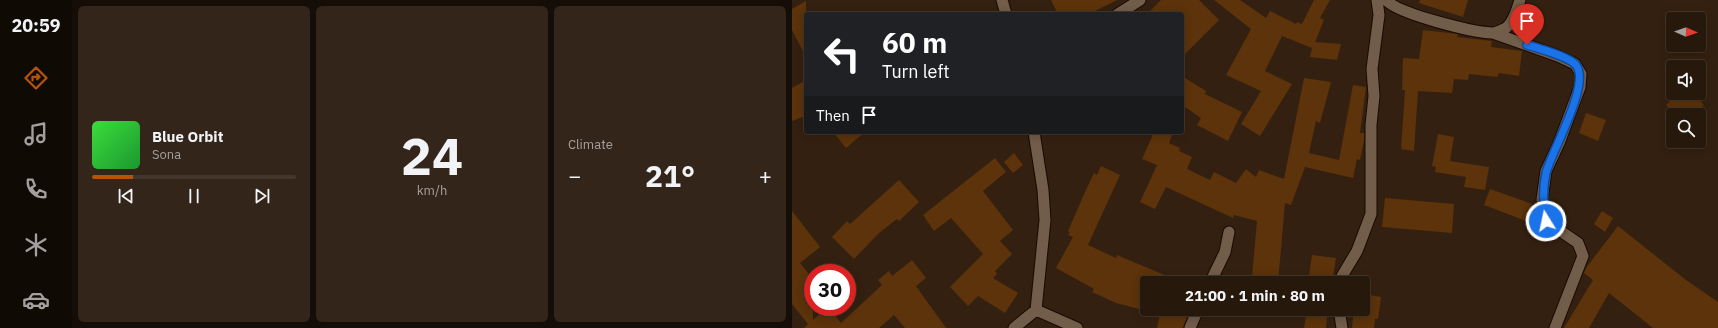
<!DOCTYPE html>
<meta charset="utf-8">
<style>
body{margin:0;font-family:"IBM Plex Sans",sans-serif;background:#33251a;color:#f1f3f6;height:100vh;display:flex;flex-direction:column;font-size:15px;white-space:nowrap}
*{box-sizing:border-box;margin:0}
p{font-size:13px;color:#a4a09d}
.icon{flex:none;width:22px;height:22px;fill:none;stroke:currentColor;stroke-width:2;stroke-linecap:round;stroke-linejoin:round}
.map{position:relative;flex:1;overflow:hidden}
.details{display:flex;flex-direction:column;gap:6px;padding:6px;background:#150d07;width:720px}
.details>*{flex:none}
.guide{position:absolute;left:12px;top:12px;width:380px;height:122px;border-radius:4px;box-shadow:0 2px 10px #0003,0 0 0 1px #43372d;background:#202124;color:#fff;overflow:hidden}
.needle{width:26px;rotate:92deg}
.controls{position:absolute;left:874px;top:12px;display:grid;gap:8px}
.controls a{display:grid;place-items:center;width:40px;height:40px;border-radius:4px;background:#27180c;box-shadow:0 2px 10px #0003,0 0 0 1px #43372d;font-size:20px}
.speed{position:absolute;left:12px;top:264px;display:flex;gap:8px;font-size:20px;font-weight:700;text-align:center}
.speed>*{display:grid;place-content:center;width:52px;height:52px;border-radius:50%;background:#27180c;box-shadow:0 2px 10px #0003,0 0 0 1px #43372d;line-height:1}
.speed .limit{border:6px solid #d22;background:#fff;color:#111}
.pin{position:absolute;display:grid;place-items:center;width:34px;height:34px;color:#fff;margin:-41px -17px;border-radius:50% 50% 50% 0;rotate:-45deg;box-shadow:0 0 4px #0007}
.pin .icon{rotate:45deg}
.me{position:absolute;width:44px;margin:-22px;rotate:350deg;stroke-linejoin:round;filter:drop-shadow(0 0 3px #0008)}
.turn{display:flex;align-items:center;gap:14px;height:84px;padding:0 12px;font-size:18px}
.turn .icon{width:52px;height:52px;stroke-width:2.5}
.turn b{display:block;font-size:28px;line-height:34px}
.then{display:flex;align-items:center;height:38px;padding:0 12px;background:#0003;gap:8px;font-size:15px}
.big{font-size:30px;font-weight:700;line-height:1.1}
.details .tile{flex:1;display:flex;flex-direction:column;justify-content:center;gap:6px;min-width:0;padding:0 14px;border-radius:6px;background:#33251a}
.details .dial{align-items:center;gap:0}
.dial b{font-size:52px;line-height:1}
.song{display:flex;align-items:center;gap:12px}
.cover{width:48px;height:48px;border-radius:6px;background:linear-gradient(135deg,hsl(120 70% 55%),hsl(130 70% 35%))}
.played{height:4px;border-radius:2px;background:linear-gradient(90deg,#b45309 20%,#43372d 20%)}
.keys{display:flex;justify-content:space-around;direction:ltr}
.heat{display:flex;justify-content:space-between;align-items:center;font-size:22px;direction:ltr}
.details .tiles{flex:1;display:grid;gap:6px;grid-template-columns:repeat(3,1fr)}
.trip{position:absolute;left:348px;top:276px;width:230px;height:40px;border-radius:4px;background:#27180c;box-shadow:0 2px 10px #0003,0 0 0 1px #43372d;font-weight:700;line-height:40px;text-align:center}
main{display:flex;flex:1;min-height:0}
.menu{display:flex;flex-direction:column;width:72px;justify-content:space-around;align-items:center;background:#100a05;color:#a4a09d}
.menu .icon{width:28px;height:28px}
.menu .on{color:#b45309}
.menu b{font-size:18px;color:#f1f3f6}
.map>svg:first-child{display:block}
.building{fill:#5c330a}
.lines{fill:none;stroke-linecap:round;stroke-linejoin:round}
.minor-casing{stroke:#1b0900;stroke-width:13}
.minor{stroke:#725c4a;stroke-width:11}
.route-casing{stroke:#114b97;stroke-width:10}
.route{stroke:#1a73e8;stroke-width:7}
</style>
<main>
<nav class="menu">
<b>20:59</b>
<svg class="icon on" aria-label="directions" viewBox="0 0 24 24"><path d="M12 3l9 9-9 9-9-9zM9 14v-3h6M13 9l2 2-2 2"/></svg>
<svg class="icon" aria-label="music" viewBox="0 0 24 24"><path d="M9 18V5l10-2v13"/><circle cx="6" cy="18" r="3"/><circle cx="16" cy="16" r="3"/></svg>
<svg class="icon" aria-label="phone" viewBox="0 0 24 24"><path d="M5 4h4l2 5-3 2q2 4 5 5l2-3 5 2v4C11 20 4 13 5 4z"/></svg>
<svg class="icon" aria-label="climate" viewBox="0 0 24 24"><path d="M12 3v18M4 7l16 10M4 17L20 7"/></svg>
<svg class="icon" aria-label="car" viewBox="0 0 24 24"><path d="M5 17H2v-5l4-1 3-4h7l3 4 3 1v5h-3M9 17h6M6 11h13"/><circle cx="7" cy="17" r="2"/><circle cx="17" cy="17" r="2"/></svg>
</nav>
<section class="details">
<div class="tiles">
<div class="tile">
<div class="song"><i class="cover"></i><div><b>Blue Orbit</b><p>Sona</p></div></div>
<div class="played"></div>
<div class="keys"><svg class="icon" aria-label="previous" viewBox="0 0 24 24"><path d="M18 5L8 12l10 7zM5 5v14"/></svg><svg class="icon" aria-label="pause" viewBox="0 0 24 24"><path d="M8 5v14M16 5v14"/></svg><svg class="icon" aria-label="next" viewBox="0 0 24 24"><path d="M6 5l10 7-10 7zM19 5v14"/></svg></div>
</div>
<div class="tile dial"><b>24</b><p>km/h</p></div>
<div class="tile"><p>Climate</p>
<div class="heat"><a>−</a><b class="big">21°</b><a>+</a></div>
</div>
</div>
</section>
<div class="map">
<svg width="926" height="328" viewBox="0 0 926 328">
<rect width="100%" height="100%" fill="#342010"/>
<path class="building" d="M259,0H325L297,14H266Z
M369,0H407L427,20L390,57V14H355Z
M422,0H448L474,18L478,11L504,24L505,22L510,24L522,0H538L528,18L532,20L523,42L549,44L545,60L518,57L520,48L490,36L473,71L500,84L468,136L449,124L469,91L434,75L459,29Z
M628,0H676L671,17L627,3Z
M14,1V57L0,30V9Z
M631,30L666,34L665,37L700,41L699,47L730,51L727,76L707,73L705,77L677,74L676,80L662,79L660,93L626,91L622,151L609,149L613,90H610L611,58L627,59Z
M390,76L414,91L413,94L450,112L436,141L405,125L409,118L390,105Z
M512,78L539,82L528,123L524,121L517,153L547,160L561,85L574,87L568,133H572V140L568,160L565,159L561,178L513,167L499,205L493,203L486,283H470L472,277L460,276L465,221L442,215L441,218L374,187L363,209L348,202L365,165L350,159L362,132H381L377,143L388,148L387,151L400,157L395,169L418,180L422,172L444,183L454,169L464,177L467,170L492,179Z
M14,80V116L0,121V88Z
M879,93H909L905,97L912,105L903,115L894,108L888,115H885L874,105L883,96Z
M794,113L814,120L806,141L787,133Z
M41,132H73L54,148Z
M646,134L662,137L658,161L697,167L693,190L672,187L674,177L643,172L644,167L640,166Z
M222,153L231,165L221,173L212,162Z
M203,158L214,172L191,191L221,230L208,241L220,254L203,271L205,274L201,278L226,293L213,313L186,296L176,306L158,287L191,254L159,218L142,231L131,215Z
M309,166L328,175L296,245L324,258L325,255L389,282L355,283V311L324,303L300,292L302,289L264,268L281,237L276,235L278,232L276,231L293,192L302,173L305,175Z
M107,180L127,202L107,221L105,219L87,233L62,259L40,237L55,221L58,224Z
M698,189L740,204L734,221L692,205Z
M593,198L662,204L660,233L590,227Z
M0,211L28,247L8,263L21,279V320L36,307L49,323L90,285L86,280L97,271L100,276L120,260L134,278L124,286L154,328H113L102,315L87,328H12L16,324L0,304Z
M810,211L821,218L813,232L802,224Z
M826,226L894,280L926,302V328H861L817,293L797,328H772L801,280L792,273L794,268Z
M520,255L544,258L540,283H516Z
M571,294L589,297L586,319H583L582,328H560L562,309H571Z
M369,309H379L396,314L391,328H365Z
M515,309H536L534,328H512Z"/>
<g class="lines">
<g class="minor-casing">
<path id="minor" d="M210,0L214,14
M594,0C606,14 680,32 700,33C704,33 708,31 712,29C721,25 725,9 728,0
M326,14L348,0
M701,33L766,56L783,64L789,74L788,87L767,143L754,171L750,200L754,221L786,243L791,256L763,328
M242,132L251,190L253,220L244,310
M418,283L433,252L437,232
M549,283L550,276L565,251L579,214V125L582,96L580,69L587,15L585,0
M547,309L550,328
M222,328L244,310L285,328
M398,328L406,309"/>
</g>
<use href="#minor" class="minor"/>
</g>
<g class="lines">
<g class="route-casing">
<path id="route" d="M735,45C746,48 776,57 783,64C801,81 759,152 754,173C750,190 751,204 754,221"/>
</g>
<use href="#route" class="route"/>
</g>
</svg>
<div class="controls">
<a><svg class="needle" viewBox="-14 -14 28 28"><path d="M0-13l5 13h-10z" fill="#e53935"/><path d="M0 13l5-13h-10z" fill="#a4a09d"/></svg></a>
<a><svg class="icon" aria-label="sound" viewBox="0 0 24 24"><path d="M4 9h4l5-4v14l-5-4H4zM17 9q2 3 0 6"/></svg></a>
<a><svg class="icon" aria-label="search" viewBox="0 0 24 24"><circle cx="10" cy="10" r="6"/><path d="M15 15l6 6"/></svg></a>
</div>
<div class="speed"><div class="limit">30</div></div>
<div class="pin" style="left:735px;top:45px;background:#d93025"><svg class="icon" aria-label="arrive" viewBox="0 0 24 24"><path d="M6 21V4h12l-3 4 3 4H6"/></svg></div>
<svg class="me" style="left:754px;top:221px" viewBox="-20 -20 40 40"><circle r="17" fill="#1a73e8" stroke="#fff" stroke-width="3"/><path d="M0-11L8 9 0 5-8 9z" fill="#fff"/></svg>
<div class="trip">21:00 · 1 min · 80 m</div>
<div class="guide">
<div class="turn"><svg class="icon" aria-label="left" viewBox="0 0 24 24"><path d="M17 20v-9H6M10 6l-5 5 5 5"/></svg><div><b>60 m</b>Turn left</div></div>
<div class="then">Then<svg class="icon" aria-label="arrive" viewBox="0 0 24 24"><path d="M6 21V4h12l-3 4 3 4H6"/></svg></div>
</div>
</div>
</main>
